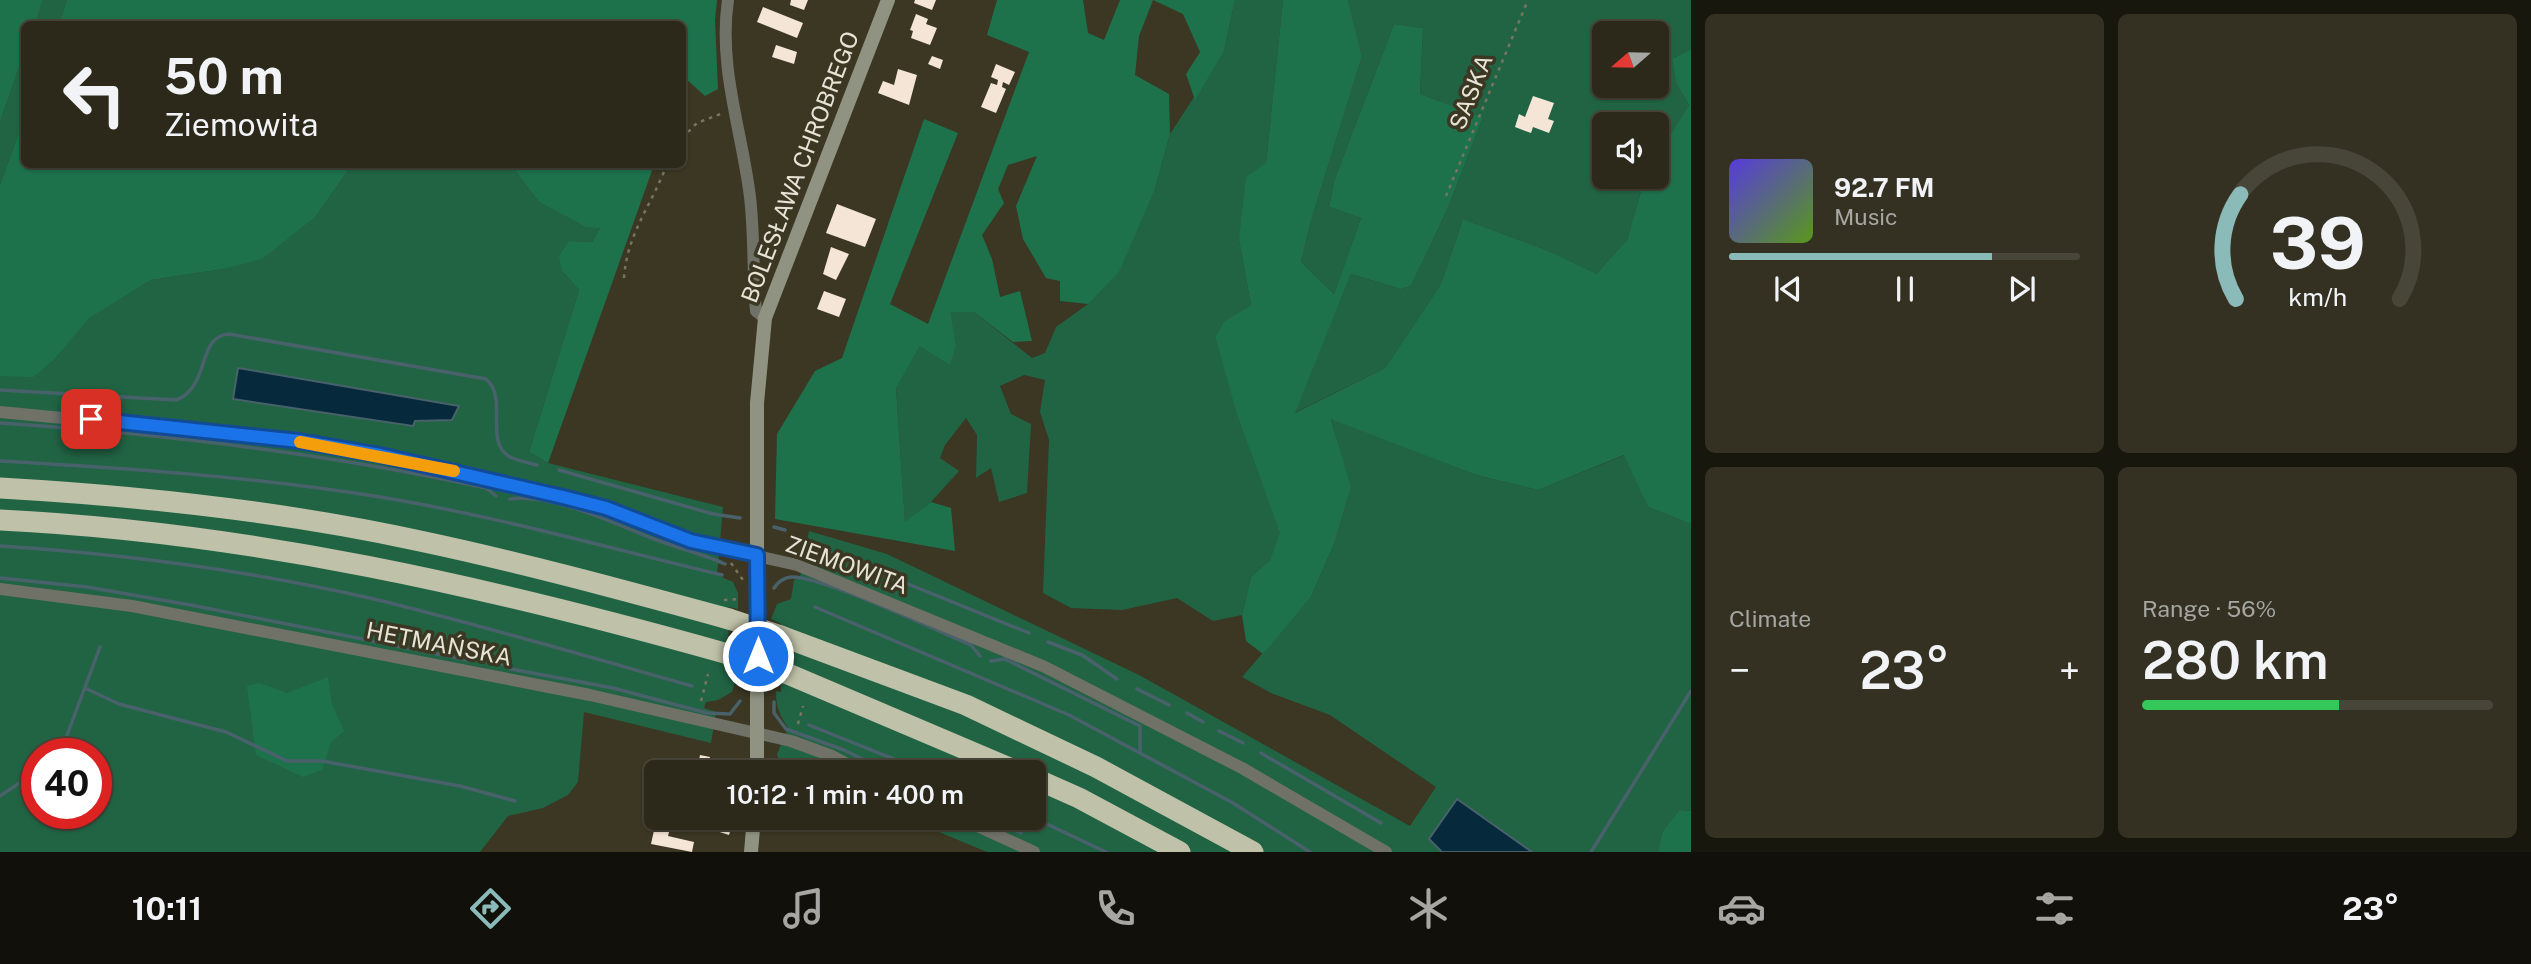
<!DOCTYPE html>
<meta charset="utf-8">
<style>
body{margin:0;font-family:"Public Sans",sans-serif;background:#343123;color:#f1f3f6;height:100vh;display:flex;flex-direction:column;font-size:26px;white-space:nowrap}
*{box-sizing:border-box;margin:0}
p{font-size:23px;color:#a6a6a2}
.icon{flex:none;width:38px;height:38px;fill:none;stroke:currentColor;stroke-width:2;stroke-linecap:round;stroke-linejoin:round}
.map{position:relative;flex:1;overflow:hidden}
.drawer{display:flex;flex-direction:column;gap:14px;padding:14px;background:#18170e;width:840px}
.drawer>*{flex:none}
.guide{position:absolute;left:21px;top:21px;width:665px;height:147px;border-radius:10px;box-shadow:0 2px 5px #0004,0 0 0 2px #484539;background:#2c291a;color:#f1f3f6;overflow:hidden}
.needle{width:46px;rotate:250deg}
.controls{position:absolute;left:1592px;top:21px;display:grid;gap:14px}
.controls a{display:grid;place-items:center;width:77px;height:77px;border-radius:10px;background:#2c291a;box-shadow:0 2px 5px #0004,0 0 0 2px #484539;font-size:35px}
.speed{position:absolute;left:21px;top:738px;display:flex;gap:14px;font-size:35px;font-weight:700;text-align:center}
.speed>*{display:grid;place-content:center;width:91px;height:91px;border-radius:50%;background:#2c291a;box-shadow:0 2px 5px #0004,0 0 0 2px #484539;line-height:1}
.speed .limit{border:10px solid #d22;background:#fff;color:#111}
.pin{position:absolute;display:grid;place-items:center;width:60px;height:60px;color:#fff;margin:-30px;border-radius:14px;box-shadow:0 4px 10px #0006}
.me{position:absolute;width:77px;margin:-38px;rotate:0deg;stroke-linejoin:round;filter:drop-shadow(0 0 5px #0008)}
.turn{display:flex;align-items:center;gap:24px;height:147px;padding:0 28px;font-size:32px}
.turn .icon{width:91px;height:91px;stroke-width:2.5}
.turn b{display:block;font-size:49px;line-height:60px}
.big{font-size:52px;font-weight:600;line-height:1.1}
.drawer .card{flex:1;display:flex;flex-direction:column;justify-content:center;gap:10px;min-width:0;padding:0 24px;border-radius:10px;background:#343123}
.drawer .dial{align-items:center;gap:0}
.dial svg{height:182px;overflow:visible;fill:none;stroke:#484539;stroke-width:7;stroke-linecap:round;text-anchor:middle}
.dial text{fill:#f1f3f6;stroke:none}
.song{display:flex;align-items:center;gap:21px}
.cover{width:84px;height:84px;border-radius:10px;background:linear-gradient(135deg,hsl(250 70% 55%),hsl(90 70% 35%))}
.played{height:7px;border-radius:4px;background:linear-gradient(90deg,#8bbbb9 75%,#484539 75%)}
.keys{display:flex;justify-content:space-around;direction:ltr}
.heat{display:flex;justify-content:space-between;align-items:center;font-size:38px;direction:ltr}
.charge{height:10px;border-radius:5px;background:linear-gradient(90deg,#34c759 56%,#484539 0)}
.drawer .tiles{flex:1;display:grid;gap:14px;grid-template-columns:repeat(2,1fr)}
.trip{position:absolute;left:644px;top:760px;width:402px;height:70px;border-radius:10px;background:#2c291a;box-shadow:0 2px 5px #0004,0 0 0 2px #484539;font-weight:600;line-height:70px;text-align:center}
.tabs{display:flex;height:112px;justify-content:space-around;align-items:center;background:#12100a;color:#a6a6a2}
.tabs .icon{width:49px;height:49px}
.tabs .current{color:#8bbbb9}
.tabs b{font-size:32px;color:#f1f3f6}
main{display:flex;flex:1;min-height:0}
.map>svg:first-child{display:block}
.green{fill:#216444;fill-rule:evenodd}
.forest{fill:#1d724c}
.water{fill:#06293b;stroke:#49616a;stroke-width:2}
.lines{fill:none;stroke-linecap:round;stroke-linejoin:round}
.stream{stroke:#49616a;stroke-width:3.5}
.building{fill:#f4e5d7}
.path{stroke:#787462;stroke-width:2.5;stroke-dasharray:3.5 5;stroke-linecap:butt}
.street{stroke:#707167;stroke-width:12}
.secondary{stroke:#909282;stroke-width:14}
.highway{stroke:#bfc1a8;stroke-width:21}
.highway-bridge{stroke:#bfc1a8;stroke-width:21}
.route-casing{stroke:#114b97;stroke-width:18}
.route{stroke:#1a73e8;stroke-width:12}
.slow{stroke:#f59e0b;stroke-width:12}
.labels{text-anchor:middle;stroke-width:7;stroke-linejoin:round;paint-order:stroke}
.street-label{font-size:23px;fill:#e6e4d7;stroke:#3b3722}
</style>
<main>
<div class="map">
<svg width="1691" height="852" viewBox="0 0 1691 852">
<rect width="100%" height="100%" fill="#3b3722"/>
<path class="green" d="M43,0H67L59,24H35Z
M1235,0H1283L1266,163L1239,240L1251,305L1224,321L1215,337L1240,422L1338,444L1331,418L1476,475L1538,490L1625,455L1648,507L1691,524V811L1679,810L1662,832L1658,852H987L903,817H1034V772H783L777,754L788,728C779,714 776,707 776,691L781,692V624L771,619L777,604L791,599L794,580L800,577L809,531L887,554L1139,675L1410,826L1436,787L1330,715L1271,693L1242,677L1311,597L1334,544L1351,488L1250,450L1281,533L1270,560L1251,577L1242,615L1213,621L1177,598L1122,610L1071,608L1043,593L1049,440L1040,412L1045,380L1024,375L1000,386L1011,414L1031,424L1027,493L999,502L991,468L976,478L977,435L966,418L945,445L940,458L959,471L931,502L905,523L896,387L920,346L956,345L949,312H974L1032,358L1045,353L1056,327L1088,304L1155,189L1170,134L1224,51Z
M1348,0H1691V49L1672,59L1676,83L1689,105L1657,156V124H1605V177H1645L1627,240L1595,275L1546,250L1463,219L1441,284L1385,368L1294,413L1351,274L1401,289L1411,286L1448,208L1483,117L1420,94L1423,28L1394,24L1334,181L1329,207L1361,218L1334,294L1301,262L1311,221L1362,56ZM1605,33H1657V86H1605Z
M24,53V118L0,185V122Z
M359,165H511L538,201L600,228L592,242L569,241L562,271L579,290L529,452L548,463L723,507L717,575L733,582L738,593V609L729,607L728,676L736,679L732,692L718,700L706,702L704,708L716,712L711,743L584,712L578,782L568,795L543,808L508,816L480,852H0V376H33L54,360L88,318L151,280L223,269L316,216L349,169ZM37,754H96V814H37Z"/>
<path class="forest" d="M0,0H43L35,24H24V53L0,122Z
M67,0H717L715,20L718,89L705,96L685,78L683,82L682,24H59Z
M997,0H1083L1088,33L1104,40L1120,0H1153L1139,36L1135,75L1169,94L1170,134L1155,189L1119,272L1088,304L1060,301V281L1046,278L1023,239L1016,206L1037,156L1008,165L998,189L1004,203L982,235L992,259L1000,297L1020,291L1032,341L1013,342L974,312H950L956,345L950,365L920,346L896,388L905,522L931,502L951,508L955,551L775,519L777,434L815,371L842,358L924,119L958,133L890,304L928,324L1029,52L987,35Z
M1153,0H1235L1224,51L1195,100L1186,74L1200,52L1183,14Z
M1283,0H1348L1362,56L1311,221L1301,262L1334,294L1361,218L1329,207L1334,181L1394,24L1423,28L1420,94L1483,117L1448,208L1411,286L1401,289L1351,274L1295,413L1385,368L1441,284L1463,219L1546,250L1596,274L1627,240L1645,177H1657V156L1689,105L1676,83L1672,59L1691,49V524L1648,507L1624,455L1538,490L1476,475L1331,419L1351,488L1334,544L1311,597L1263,654L1246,641L1242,615L1251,577L1270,560L1280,533L1237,414L1215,337L1224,321L1251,305L1239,240L1246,177L1266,163Z
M24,118V164L359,165L349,169L316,216L262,259L223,269L151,280L89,318L54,360L33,377L0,376V185Z
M511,165H654L548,463L529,452L579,290L562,271L559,256L569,241L592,242L600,228L586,227L538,201Z
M328,677L332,704L344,731L331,742L322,770L303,777L256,755L247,686L259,683L287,693Z
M1679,810L1691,811V852H1658L1662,832Z"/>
<path class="water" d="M238,368L459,406L452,420L415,421L413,426L233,399Z
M1457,799L1532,852H1442L1429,839Z"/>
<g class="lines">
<path class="stream" d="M0,390L176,400C211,387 196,336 229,334L486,379C509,398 483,442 510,457C518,461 529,463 537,465
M0,423C164,434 326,453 486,488L496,496
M0,461C127,468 255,477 380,497C496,516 608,548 722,575
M559,470L713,514L740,518
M510,499C552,493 615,524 654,539C678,548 702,554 725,564
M774,527L785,530
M803,538L809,542
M0,546C126,554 251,571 374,599C481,625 586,656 692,686
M829,552L1029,633
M0,578L87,587L196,606L468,660H484
M774,588C778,582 783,578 791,577C820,575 938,631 971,645L980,656
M815,607L1069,715L1233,803L1310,852
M1048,642L1082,655L1117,679
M991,661L1005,659L1140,726V752
M499,662L511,669L613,688L707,713L730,714L740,701
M85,688L119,704L226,732L287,761H322L460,786L515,801
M1137,689L1169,705
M774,702V713L786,729L844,750L888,772
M1187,713L1203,722
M809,725L926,772
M1219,731L1243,743
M1261,753L1381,823
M60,754L100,647
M0,796L37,771
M986,817L1021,833
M1032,817L1106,852
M1591,852L1691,691"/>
</g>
<path class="building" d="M791,0H808L804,10L790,5Z
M915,0H936L932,10L914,3Z
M763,7L803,23L797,38L757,22Z
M916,14L928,19L926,24L937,28L930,45L911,38L913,31L910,30Z
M776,45L797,52L794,64L772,57Z
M932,56L943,60L940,69L928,64Z
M996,64L1015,72L1009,85L1003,82L1002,87L1006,89L996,113L981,107L991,83L997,85L998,80L991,77Z
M898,69L917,75L909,105L878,93L883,81L894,85Z
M1533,96L1554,103L1548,119L1554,121L1549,133L1533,127L1531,133L1515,127L1519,114L1525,117Z
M837,204L876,219L865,247L826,233Z
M831,247L849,254L836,280L823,274Z
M824,291L846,299L839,317L817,309Z
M700,755L710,757L706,772H697Z
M676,817H693L696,818L694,825Z
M706,818L732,825L729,835L704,827Z
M656,821L671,824L668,836L694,842L692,852L651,844Z"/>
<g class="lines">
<path class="path" d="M682,138L697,123L723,113
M1446,196L1528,0
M624,278C627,233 652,205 667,164
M731,563L743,580
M724,600L738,599
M701,701L708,674
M798,724L803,706"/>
<path class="street" d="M728,0C718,67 742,131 750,197C754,231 753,266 755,299L756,311L765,318
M0,412L260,437L380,455L606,508L691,541L797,565L1045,667L1242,768L1386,852
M0,589L132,606L590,695L791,741L832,756L862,772
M958,817L1034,852"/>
<path class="secondary" d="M757,772V403L765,318L888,0
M751,852L754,817"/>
<path class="highway" d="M0,488C141,496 282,511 420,541C524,563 626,591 729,619
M0,520C249,532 489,587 728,654
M781,636L966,705L1096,767L1253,852
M781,671L1019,772
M1034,778L1079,798L1180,852"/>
<path class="highway-bridge" d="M729,619L781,636
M728,654L781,671"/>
</g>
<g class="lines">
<g class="route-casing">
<path id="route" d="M91,419L299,441L380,455L563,497L606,508L691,541L757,555L758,656"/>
</g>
<use href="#route" class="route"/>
<path class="slow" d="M300,442L454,471"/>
</g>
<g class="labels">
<g class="street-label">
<text transform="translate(1471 92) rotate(-68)" y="8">SASKA</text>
<text transform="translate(800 167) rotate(-69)" y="8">BOLESŁAWA CHROBREGO</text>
<text transform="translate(847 565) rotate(20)" y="8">ZIEMOWITA</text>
<text transform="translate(439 644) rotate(11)" y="8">HETMAŃSKA</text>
</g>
</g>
</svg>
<div class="controls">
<a><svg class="needle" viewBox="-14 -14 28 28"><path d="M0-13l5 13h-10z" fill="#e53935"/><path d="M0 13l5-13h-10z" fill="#a6a6a2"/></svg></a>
<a><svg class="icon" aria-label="sound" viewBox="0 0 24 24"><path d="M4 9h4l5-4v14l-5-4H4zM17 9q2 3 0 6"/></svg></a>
</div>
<div class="speed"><div class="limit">40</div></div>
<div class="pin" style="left:91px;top:419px;background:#d93025"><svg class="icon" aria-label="arrive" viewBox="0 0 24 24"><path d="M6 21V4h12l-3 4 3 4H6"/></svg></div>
<svg class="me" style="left:758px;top:656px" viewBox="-20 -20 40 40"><circle r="17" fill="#1a73e8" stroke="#fff" stroke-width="3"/><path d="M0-11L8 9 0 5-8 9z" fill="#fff"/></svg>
<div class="trip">10:12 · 1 min · 400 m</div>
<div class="guide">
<div class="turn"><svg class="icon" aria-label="left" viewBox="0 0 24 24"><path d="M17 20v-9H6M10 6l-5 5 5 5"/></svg><div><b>50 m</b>Ziemowita</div></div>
</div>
</div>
<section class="drawer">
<div class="tiles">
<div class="card">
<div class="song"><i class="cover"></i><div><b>92.7 FM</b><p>Music</p></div></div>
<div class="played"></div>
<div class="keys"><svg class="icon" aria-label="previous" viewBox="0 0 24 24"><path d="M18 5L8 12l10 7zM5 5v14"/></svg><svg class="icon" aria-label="pause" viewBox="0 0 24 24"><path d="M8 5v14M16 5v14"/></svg><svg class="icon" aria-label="next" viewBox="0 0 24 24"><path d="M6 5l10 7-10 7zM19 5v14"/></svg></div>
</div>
<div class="card dial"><svg viewBox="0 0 100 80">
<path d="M14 69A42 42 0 1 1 86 69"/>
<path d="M14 69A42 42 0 0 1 16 23" stroke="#8bbbb9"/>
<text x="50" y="56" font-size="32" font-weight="700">39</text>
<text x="50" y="72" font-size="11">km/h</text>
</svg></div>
<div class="card"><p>Climate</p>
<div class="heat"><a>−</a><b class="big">23°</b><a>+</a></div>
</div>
<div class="card"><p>Range · 56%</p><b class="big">280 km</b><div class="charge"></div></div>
</div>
</section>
</main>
<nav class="tabs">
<b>10:11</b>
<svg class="icon current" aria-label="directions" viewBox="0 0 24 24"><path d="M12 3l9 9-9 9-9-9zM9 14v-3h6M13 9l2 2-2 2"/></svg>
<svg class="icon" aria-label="music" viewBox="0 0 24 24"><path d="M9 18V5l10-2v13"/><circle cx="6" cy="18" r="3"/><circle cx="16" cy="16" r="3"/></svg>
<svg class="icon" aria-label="phone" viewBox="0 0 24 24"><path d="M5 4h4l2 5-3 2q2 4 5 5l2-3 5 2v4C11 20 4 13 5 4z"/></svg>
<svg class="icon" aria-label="climate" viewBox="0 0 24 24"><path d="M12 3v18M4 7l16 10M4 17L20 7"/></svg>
<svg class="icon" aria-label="car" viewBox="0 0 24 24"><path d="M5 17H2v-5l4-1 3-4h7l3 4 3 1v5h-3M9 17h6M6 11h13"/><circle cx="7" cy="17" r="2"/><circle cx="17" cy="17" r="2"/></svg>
<svg class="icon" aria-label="filters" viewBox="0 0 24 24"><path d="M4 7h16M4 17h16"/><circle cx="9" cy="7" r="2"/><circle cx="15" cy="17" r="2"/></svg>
<b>23°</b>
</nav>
